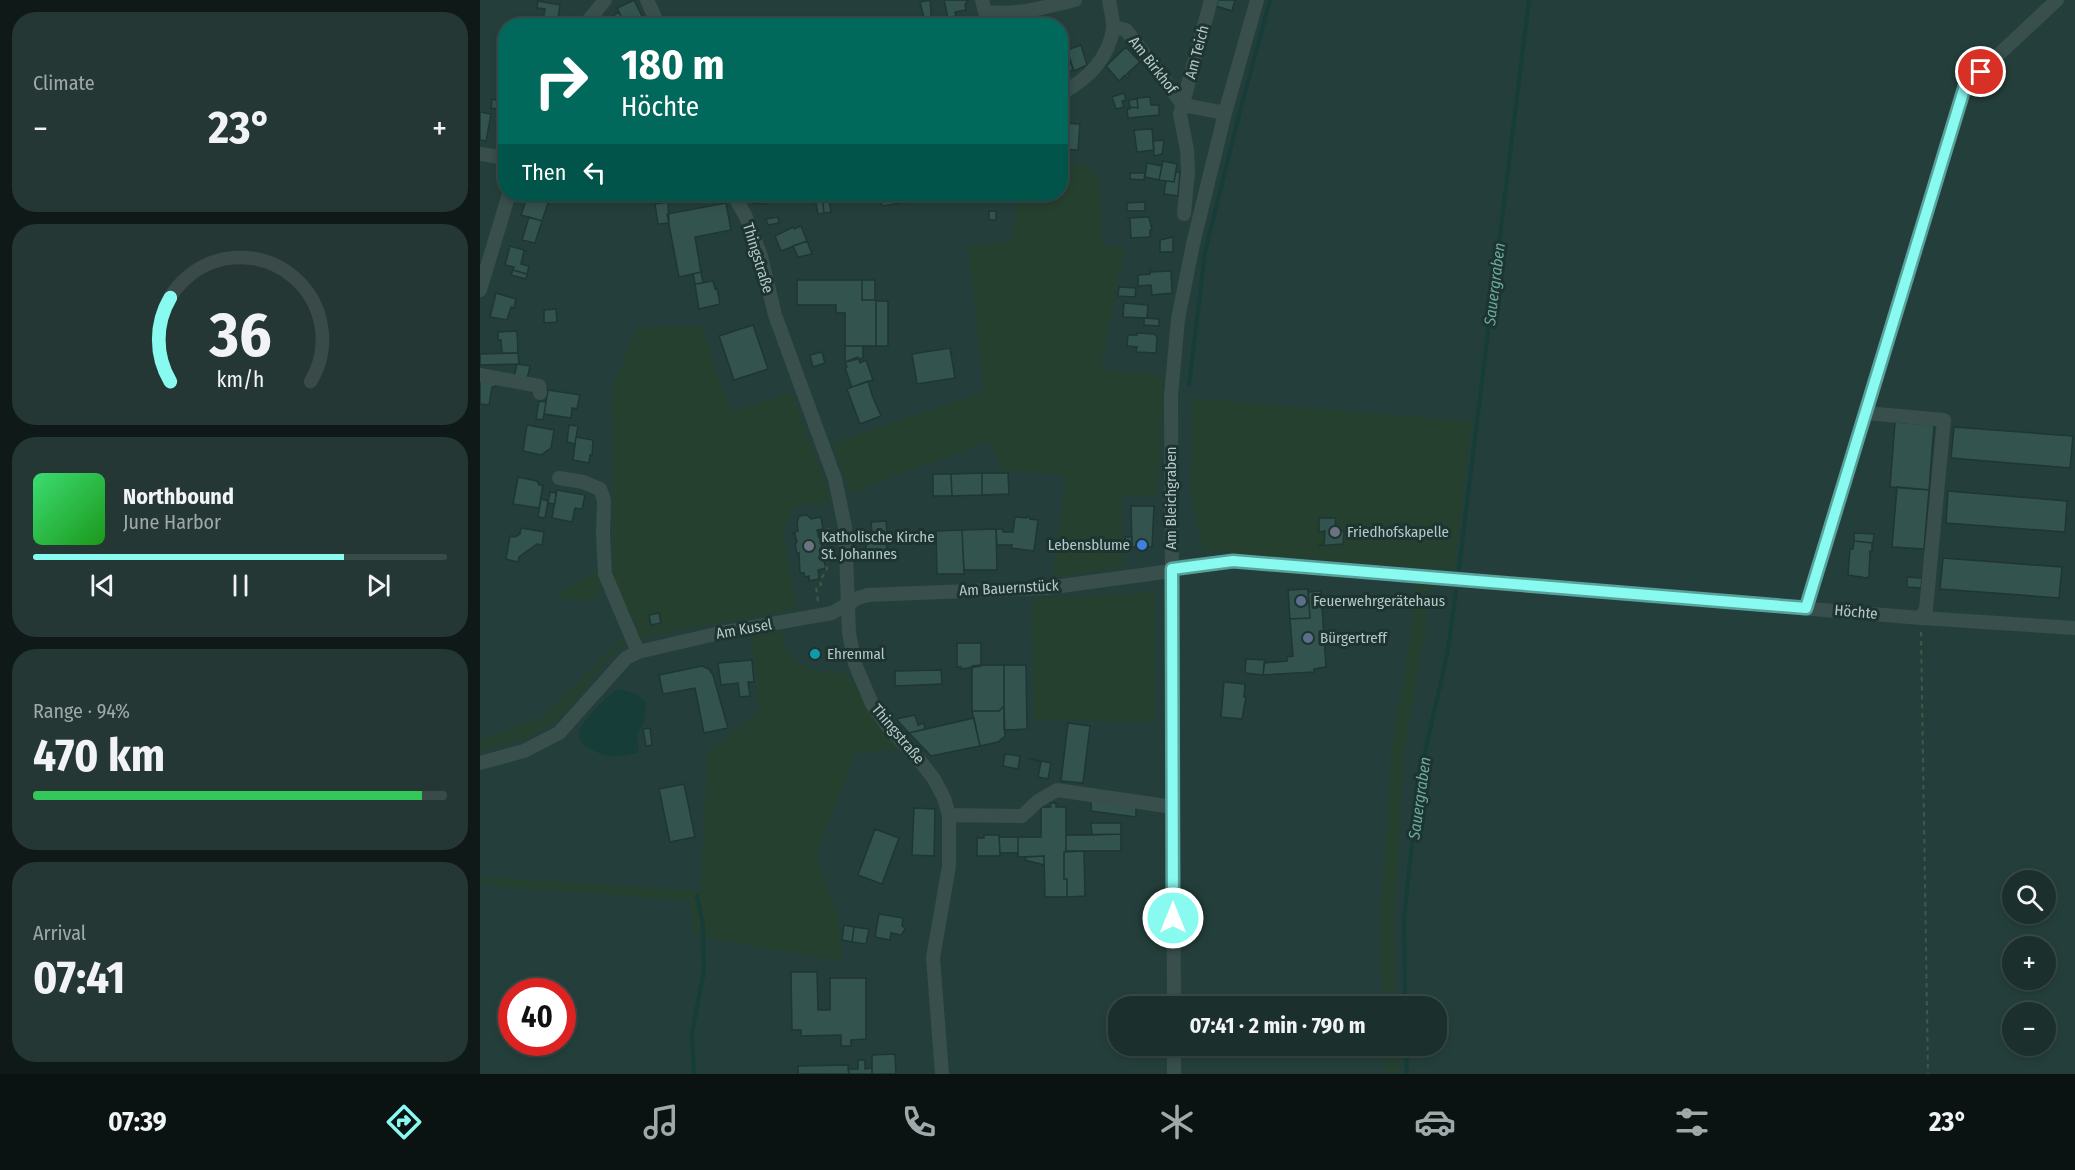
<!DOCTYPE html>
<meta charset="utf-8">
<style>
body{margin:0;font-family:"Fira Sans Condensed",sans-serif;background:#243734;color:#f1f3f6;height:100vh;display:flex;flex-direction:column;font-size:22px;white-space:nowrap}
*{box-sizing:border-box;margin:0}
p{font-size:20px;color:#a0a9a9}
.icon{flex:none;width:33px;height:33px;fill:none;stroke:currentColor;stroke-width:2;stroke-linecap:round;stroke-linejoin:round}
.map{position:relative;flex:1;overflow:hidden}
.panel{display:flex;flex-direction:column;gap:12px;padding:12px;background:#0f1a18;width:480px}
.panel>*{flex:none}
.banner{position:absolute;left:18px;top:18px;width:570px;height:183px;border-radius:24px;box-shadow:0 3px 9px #0003,0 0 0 2px #394a48;background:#00695c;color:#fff;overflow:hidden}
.buttons{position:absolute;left:1522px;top:870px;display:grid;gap:12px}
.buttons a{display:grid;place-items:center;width:54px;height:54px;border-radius:50%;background:#1b2f2c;box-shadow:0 3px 9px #0003,0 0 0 2px #394a48;font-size:30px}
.speed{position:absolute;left:18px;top:978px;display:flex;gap:12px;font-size:30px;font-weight:700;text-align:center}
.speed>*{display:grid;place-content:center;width:78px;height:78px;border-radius:50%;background:#1b2f2c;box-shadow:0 3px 9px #0003,0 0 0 2px #394a48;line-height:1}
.speed .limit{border:9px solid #d22;background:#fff;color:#111}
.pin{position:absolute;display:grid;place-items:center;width:51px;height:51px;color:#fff;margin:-26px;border:3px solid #fff;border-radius:50%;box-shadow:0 2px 6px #0007}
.me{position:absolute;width:66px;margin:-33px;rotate:0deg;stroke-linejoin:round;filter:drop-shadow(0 0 4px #0008)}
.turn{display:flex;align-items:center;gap:21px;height:126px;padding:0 24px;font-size:27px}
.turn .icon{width:78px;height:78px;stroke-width:2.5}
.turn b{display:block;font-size:42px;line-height:51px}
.then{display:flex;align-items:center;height:57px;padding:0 24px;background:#0003;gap:12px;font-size:22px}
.big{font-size:45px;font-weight:700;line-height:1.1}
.panel .widget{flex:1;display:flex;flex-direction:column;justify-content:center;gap:9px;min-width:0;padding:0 21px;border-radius:24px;background:#243734}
.panel .dial{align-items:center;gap:0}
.dial svg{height:156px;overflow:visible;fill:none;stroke:#394a48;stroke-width:7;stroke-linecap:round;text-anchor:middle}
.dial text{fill:#f1f3f6;stroke:none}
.song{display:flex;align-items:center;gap:18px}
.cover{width:72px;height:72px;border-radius:9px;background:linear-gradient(135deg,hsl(140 70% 55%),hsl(120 70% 35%))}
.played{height:6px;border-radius:3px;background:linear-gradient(90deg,#88faf0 75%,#394a48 75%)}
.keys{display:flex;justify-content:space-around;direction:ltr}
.heat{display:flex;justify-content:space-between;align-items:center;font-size:33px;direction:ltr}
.charge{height:9px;border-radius:4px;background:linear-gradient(90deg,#34c759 94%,#394a48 0)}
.trip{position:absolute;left:628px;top:996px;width:339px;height:60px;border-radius:24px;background:#1b2f2c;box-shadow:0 3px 9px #0003,0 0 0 2px #394a48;font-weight:700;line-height:60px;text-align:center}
.dock{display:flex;height:96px;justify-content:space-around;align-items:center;background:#0b1312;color:#a0a9a9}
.dock .icon{width:42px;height:42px}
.dock .on{color:#88faf0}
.dock b{font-size:27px;color:#f1f3f6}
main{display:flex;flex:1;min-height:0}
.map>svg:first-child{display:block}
.green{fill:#264030}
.water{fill:#163d38}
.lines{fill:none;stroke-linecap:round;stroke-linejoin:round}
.stream{stroke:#163d38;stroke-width:4}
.building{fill:#33534f;stroke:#1f3633;stroke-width:1.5}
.path{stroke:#3f5848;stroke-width:2;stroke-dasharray:4.5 4.5;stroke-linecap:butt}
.minor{stroke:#384f4c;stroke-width:14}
.route-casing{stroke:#58a29c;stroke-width:15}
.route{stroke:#88faf0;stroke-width:10}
.worship-dot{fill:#6b7280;stroke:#1d3431;stroke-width:2}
.shop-dot{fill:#3f7fe0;stroke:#1d3431;stroke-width:2}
.service-dot{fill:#5c6f8a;stroke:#1d3431;stroke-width:2}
.culture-dot{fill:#0f9aa8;stroke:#1d3431;stroke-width:2}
.labels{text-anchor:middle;stroke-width:6;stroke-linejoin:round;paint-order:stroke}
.street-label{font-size:15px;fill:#b4c9c8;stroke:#1d3431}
.poi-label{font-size:15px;fill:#b4c9c8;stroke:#1d3431;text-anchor:start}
.water-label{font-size:16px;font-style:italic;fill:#6ca9a1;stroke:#1d3431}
</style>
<main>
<section class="panel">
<div class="widget"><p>Climate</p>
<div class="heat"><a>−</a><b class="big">23°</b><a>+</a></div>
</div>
<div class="widget dial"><svg viewBox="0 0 100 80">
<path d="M14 69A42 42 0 1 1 86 69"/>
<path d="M14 69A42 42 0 0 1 14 26" stroke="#88faf0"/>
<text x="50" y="56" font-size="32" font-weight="700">36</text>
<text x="50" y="72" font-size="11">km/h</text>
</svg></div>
<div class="widget">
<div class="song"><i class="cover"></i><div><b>Northbound</b><p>June Harbor</p></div></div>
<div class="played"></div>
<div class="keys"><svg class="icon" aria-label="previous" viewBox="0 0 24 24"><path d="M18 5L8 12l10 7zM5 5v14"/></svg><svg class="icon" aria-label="pause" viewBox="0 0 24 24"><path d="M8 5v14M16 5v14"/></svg><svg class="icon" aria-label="next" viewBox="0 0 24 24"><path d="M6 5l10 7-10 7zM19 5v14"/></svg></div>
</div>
<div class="widget"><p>Range · 94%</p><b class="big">470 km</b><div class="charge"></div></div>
<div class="widget"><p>Arrival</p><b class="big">07:41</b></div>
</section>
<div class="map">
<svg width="1595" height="1074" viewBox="0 0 1595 1074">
<rect width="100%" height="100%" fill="#243f3b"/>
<path class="green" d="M581,164L604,165L620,176L623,245L645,248L621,369L684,375L678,496H643V567L573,577L586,475L522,471L510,441L370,493L353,443L504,392L488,245L529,242L538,206L546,194H580Z
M222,326L250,411L313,393L351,501L312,508L304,534L317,609L161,638L137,648L88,709L73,723L46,739L0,751V739L63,717L136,643L159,632L135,583L103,603L74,596L134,561L131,392L157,327Z
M712,398L992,421L975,570L722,550L710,488Z
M936,584L950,585L946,627L925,746L914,927L917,1006H903L900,926L912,746L932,625Z
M675,592V722L554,720L551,599Z
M306,629L303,644C317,666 338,677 365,672C385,697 397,726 418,750L375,753L368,775L336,855L359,921L362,962L215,936L210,901L0,885V877L221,891L227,753L279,711L271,633Z
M904,1046H918L919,1074H905Z"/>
<path class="water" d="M138,689L154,693L166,702L165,719L157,735L159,752C132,759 125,758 102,744C101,743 99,735 99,734C99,723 128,695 138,689Z"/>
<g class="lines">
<path class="stream" d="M709,385L725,252L759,115L790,0
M979,568L1049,0
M925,1006L924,918L939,779L968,650L976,591
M926,1046L927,1074
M214,1074L212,1033L224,971L223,925L217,896"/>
</g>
<path class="building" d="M154,0L167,26H146L137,8Z
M450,0L452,26H446L440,2Z
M464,0H488L485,5L486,10L475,12L476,16L468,18Z
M738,0H755L752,11L736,6Z
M58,1L80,5L77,26H62L65,9L57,8Z
M139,12L146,26H122L121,24Z
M601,45L607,65L594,71L587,50Z
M646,47L660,62L647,74L650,76L648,78L645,75L639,81L626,66Z
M588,54L593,70L580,74V56Z
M24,81L26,82V102L20,101Z
M644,93L646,100L642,101L644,107L636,109L632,97Z
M670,97L671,105H679V115L648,118L647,109H650V107L658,108L657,98Z
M12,99L26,102L25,110L11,108Z
M657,99L658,108L650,107L649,100Z
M0,112L11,114L6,141L0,140Z
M580,123L600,124L598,150L580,149Z
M672,129L674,150L657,152L654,130Z
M684,140L682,154L674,156L673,141Z
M683,161L697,164L694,182L679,180Z
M667,163L682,166L679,180L665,177Z
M696,172H700L698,196L684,194L686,181L694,182Z
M650,173H665L664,180L650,179Z
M48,194H71L62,221L41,215Z
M273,194H287V204L273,203Z
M354,194H383V197L368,199L367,196L355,198Z
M400,194H419L421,203L402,206Z
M429,194H438L440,200L428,203Z
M438,194H458L459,196L440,200Z
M348,195L351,212L344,213L342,196Z
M342,196L344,213L338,214L335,197Z
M188,202L189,223L178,224L175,204Z
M665,202V211H647V203Z
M246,203L251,230L215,237L221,272L199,277L187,214Z
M509,211H516V220H509Z
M49,217L62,221L55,243L42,240Z
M298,217L299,223L288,225L286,219Z
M669,217L672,230H670V237L651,238L650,219L648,218Z
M321,226L327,241L301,251L295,236L313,227L314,229Z
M693,237V252H680V240Z
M327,241L332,254L318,257L313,246Z
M30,246L47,251H44L41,264L49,266L47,274L33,270L34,267L25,265Z
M670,268L671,272L691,271L692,293L672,295L671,285L658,286V275L670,274Z
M33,270L47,274L46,279L31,275Z
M221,272L223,283L215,284L213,274Z
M317,280H382V300H396V346H365V313H356V305H317Z
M382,280H395V300H382Z
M233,281L235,289L237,288L240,304L219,309L215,284Z
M639,287L656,288L655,297L638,296Z
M16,293L36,299L34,308L31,307L27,320L10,317Z
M396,301H408V346H396Z
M644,303L668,305L667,318L643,317Z
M76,309L77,322L64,323V310Z
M664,318L679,319V326L664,325Z
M273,325L288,369L254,380L239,336Z
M37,331L38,353H22L21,340H18V332Z
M657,333L674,334L677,337L676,353L656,352L657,347L647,346L648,335H657Z
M365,346H383V358L365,362Z
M470,348L475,378L437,384L432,354Z
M342,352L345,363L333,367L330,355Z
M38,353L39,364L0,365V354Z
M378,357L380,363L386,360L393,380L372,387L365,368L367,367L365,362Z
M37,364L50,366L47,379L34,377Z
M0,378L16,381L15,387H12L9,405L0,404Z
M388,381L392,395L401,416L380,424L367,389Z
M68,390L100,395L97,409L92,408L91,418L64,414Z
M59,401L66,402L63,420L56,419Z
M1415,422L1454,425L1449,490L1410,487Z
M47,425L74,430L71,448L61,455L43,451Z
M89,425L98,426L95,444L87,442Z
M1474,427L1593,436L1590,468L1471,458Z
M96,437L113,440L112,455H110L109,463L93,460Z
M502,473H528L529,494L502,495Z
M502,473V495L472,496L471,474Z
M453,474H471L472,496H453Z
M38,477L57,481L59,485H63L59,508L33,504Z
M1417,487L1449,490L1444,549L1412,547Z
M77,490L105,495L102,509L95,508L92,522L72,518Z
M1468,491L1587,501L1585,532L1466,523Z
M70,492L76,493L75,504L68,503Z
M61,499L68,501L65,518L58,517Z
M651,506H674L672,547H652Z
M327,515L331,519L341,517L343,529L337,530L339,538H341L342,549H340L346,568L338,570L339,579L329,581V576L325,577L324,573H320L319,553L317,554L315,544L317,542L315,534L313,533L318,531L317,523L319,516Z
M547,516L550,517V519L558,520L554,551L531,548L532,545H517L516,529H523V532H533L535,517L547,518Z
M839,518H856L854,531H864L863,544L837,546L844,544L845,531L839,532Z
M406,521L407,532H392L391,522Z
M41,528L64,532L62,545L57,544L39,557L38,562L26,559L30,536L35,537L40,534Z
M516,529L517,570H484L482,530Z
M482,530L484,574H457L456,531Z
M404,531L407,549L405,555L387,556L385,533Z
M1374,533L1394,534L1393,543L1374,541Z
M645,537H652V547H645Z
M1374,541L1392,543V551H1390L1389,576L1387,578L1368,575L1370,549H1373Z
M1463,558L1582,567L1579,598L1460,589Z
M1427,577L1442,578L1441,588L1427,587Z
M828,589L830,618L810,619L808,590Z
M841,591L846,667L834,669V672L783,675L784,663L807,661V657L813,656L810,619L830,618L828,592Z
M179,613L181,623L171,625L169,615Z
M477,643H501V666L481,669V667H477Z
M766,659L785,660L783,675L765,673Z
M272,660L274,682H268L270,696L260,697L258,683L241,685L238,663Z
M501,665H524V706L519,711H492V666Z
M524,665H546L547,729L524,730Z
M222,666L229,669L233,675L248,728L224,733L215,688L183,694L179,675Z
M461,670L462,684L415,686V671Z
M744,682L765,684L764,697H766L762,719L741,717Z
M524,706L525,736L518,742L500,746L492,711H519Z
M435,715L438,725L444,723L445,729L429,733L416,719Z
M494,718L500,746L451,756L429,733Z
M588,723L610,726L603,783L581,781Z
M170,728L172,745L166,746L163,729Z
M525,754L540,756L538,769L523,766Z
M548,758L571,763L568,779L558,777L561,762Z
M204,784L215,837L190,842L179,789Z
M611,800L656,807V817L611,811Z
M570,803H576V807H586V851L584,852V879H587V897H565L564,856L538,857V837H561V807H571Z
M434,808L455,809L454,856L432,855Z
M611,823H641V834L612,835Z
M395,829L419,838L402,884L378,875Z
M641,834V851H586V835Z
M504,835H519L520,856H497V836V838H504Z
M519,837H538V853H520Z
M604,851L605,896L587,897V879H584V852Z
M564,856V865L545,860L546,857Z
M399,914L423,918L422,926L425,928L424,931L421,935L411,933L410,940L395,937Z
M364,925L374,927L372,942L362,940Z
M374,927L389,929L386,944L372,942Z
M311,972H337L338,1010H350V978H386V1039L371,1040V1046H361V1035L321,1036V1030H312Z
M415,1054L416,1074H392V1055Z
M378,1060H385V1069L392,1068V1074H369L368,1069H378Z
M368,1065L369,1074H318V1066Z"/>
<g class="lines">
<path class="path" d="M338,601L336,587L341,585L340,581L347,569L341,531L351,529
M1441,632L1448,1074"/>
<path class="minor" d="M167,0L179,26
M502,0L505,12C539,15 562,8 595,0
M104,26L125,0
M634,27L646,30L703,105L745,113
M580,94C607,80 628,60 633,29C634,20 630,9 629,0
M0,154L26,158
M253,194L265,215L281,256L295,315L355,479L365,527L369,633L375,664L392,704L409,728L440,761L454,779L464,798L469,815V866L453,958L462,1074
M704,214L708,171L707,150L700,114L731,0
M0,290L29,194
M0,375L59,386L60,393
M1386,413L1464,420L1446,609L1441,618
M79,478L103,482L120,489L124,500L123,534L125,574L158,652
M1326,608L1485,86L1577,0
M0,763L44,751L79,733L146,658L158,652L240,633L352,613L378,598L388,595L566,588L684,572L699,567L753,561L1441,618L1595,628
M469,815L542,816L558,801L577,790L693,807
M694,1006L691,396L698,319L713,244L745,113L777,0
M694,1046V1074"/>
</g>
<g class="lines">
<g class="route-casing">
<path id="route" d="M693,918L692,569L753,561L1326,608L1485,86L1501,72"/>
</g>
<use href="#route" class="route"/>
</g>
<g class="worship-dot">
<circle cx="855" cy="532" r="6"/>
<circle cx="329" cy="546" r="6"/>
</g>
<circle class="shop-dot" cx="662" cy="545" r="6"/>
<g class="service-dot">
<circle cx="821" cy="601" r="6"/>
<circle cx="828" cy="638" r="6"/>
</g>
<circle class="culture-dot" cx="335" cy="654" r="6"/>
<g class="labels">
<g class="street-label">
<text transform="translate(717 52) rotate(-75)" y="5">Am Teich</text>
<text transform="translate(673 65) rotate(52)" y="5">Am Birkhof</text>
<text transform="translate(278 258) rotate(73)" y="5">Thingstraße</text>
<text transform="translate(691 498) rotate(-90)" y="5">Am Bleichgraben</text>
<text transform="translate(529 588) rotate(-3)" y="5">Am Bauernstück</text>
<text transform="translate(1376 612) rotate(5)" y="5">Höchte</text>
<text transform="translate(264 629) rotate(-10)" y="5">Am Kusel</text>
<text transform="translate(418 734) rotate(50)" y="5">Thingstraße</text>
</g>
<g class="poi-label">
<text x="867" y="537">Friedhofskapelle</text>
<text x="341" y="542">Katholische Kirche<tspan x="341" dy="17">St. Johannes</tspan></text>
<text x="650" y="550" text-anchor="end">Lebensblume</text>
<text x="833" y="606">Feuerwehrgerätehaus</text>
<text x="840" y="643">Bürgertreff</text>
<text x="347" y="659">Ehrenmal</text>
</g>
<g class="water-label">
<text transform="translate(1014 284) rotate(-83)" y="6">Sauergraben</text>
<text transform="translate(939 798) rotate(-82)" y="6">Sauergraben</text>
</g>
</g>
</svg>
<div class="buttons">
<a><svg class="icon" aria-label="search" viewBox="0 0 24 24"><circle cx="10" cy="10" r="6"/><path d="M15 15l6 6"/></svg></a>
<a>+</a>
<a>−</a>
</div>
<div class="speed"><div class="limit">40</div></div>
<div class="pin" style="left:1501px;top:72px;background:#d93025"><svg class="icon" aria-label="arrive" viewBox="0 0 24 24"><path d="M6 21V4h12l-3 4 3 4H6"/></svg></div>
<svg class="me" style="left:693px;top:918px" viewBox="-20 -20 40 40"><circle r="17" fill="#88faf0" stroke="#fff" stroke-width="3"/><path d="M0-11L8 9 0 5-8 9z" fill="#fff"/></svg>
<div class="trip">07:41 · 2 min · 790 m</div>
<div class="banner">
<div class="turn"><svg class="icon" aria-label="right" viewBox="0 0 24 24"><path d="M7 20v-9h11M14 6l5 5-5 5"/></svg><div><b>180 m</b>Höchte</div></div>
<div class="then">Then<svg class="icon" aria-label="left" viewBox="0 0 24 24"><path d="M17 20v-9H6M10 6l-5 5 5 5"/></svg></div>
</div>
</div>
</main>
<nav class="dock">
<b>07:39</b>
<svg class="icon on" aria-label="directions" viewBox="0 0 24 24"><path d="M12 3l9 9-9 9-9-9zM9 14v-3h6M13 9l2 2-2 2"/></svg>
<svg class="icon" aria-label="music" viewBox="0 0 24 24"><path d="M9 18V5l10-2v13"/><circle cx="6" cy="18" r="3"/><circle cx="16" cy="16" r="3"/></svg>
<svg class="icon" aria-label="phone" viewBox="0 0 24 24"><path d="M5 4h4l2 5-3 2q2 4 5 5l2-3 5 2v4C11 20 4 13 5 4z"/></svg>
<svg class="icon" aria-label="climate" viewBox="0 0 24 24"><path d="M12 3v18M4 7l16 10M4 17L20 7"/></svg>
<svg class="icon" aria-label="car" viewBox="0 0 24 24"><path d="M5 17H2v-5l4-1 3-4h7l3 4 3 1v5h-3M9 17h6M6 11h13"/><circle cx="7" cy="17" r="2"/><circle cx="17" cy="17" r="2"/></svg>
<svg class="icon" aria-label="filters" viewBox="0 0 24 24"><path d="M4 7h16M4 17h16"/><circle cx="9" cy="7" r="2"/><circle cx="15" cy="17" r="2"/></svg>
<b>23°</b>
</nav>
